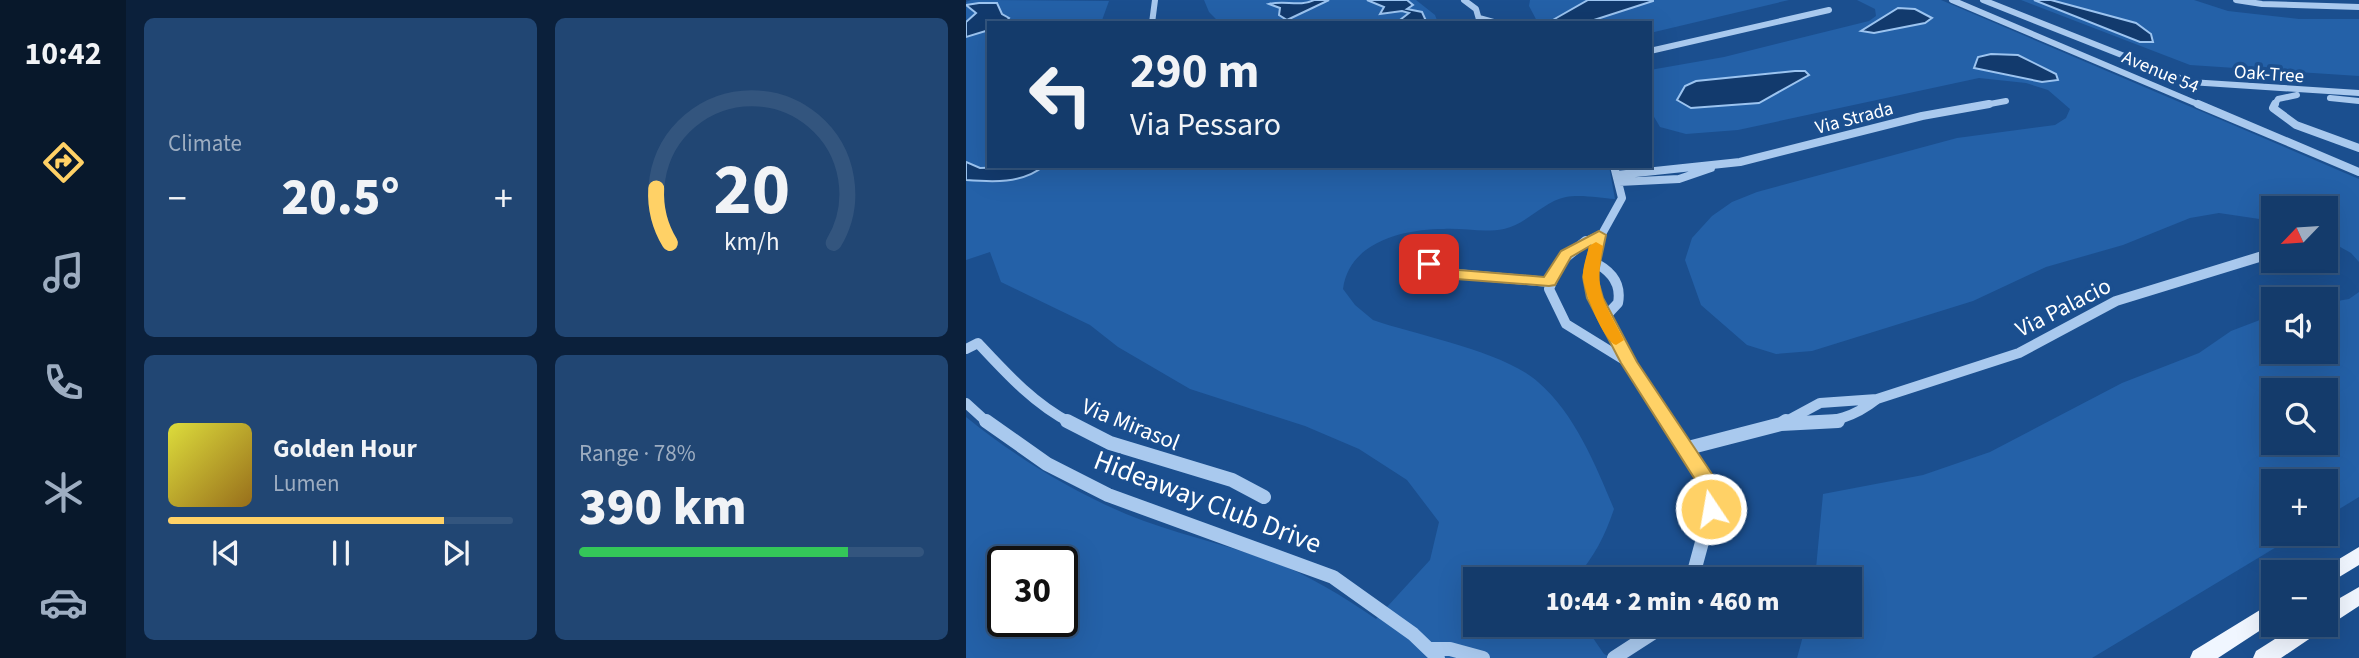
<!DOCTYPE html>
<meta charset="utf-8">
<style>
body{margin:0;font-family:"Source Sans 3",sans-serif;background:#214673;color:#f1f3f6;height:100vh;display:flex;flex-direction:column;font-size:26px;white-space:nowrap}
*{box-sizing:border-box;margin:0}
p{font-size:23px;color:#9dadc1}
.icon{flex:none;width:38px;height:38px;fill:none;stroke:currentColor;stroke-width:2;stroke-linecap:round;stroke-linejoin:round}
.map{position:relative;flex:1;overflow:hidden}
.details{display:flex;flex-direction:column;gap:18px;padding:18px;background:#0b203b;width:840px}
.details>*{flex:none}
.banner{position:absolute;left:21px;top:21px;width:665px;height:147px;border-radius:0px;box-shadow:0 7px 28px #0002,0 0 0 2px #33557e;background:#143b6b;color:#f1f3f6;overflow:hidden}
.needle{width:46px;rotate:245deg}
.controls{position:absolute;left:1295px;top:196px;display:grid;gap:14px}
.controls a{display:grid;place-items:center;width:77px;height:77px;border-radius:0px;background:#143b6b;box-shadow:0 7px 28px #0002,0 0 0 2px #33557e;font-size:35px}
.speed{position:absolute;left:21px;top:546px;display:flex;gap:14px;font-size:35px;font-weight:700;text-align:center}
.speed>*{display:grid;place-content:center;width:91px;height:91px;border-radius:50%;background:#143b6b;box-shadow:0 7px 28px #0002,0 0 0 2px #33557e;line-height:1}
.speed .limit{border:4px solid #111;border-radius:10px;background:#fff;color:#111}
.pin{position:absolute;display:grid;place-items:center;width:60px;height:60px;color:#fff;margin:-30px;border-radius:14px;box-shadow:0 4px 10px #0006}
.me{position:absolute;width:77px;margin:-38px;rotate:348deg;stroke-linejoin:round;filter:drop-shadow(0 0 5px #0008)}
.turn{display:flex;align-items:center;gap:24px;height:147px;padding:0 28px;font-size:32px}
.turn .icon{width:91px;height:91px;stroke-width:2.5}
.turn b{display:block;font-size:49px;line-height:60px}
.big{font-size:52px;font-weight:800;line-height:1.1}
.details .card{flex:1;display:flex;flex-direction:column;justify-content:center;gap:10px;min-width:0;padding:0 24px;border-radius:10px;background:#214673}
.details .dial{align-items:center;gap:0}
.dial svg{height:182px;overflow:visible;fill:none;stroke:#33557e;stroke-width:7;stroke-linecap:round;text-anchor:middle}
.dial text{fill:#f1f3f6;stroke:none}
.song{display:flex;align-items:center;gap:21px}
.cover{width:84px;height:84px;border-radius:10px;background:linear-gradient(135deg,hsl(60 70% 55%),hsl(40 70% 35%))}
.played{height:7px;border-radius:4px;background:linear-gradient(90deg,#ffd166 80%,#33557e 80%)}
.keys{display:flex;justify-content:space-around;direction:ltr}
.heat{display:flex;justify-content:space-between;align-items:center;font-size:38px;direction:ltr}
.charge{height:10px;border-radius:5px;background:linear-gradient(90deg,#34c759 78%,#33557e 0)}
.details .tiles{flex:1;display:grid;gap:18px;grid-template-columns:repeat(2,1fr)}
.trip{position:absolute;left:497px;top:567px;width:399px;height:70px;border-radius:0px;background:#143b6b;box-shadow:0 7px 28px #0002,0 0 0 2px #33557e;font-weight:800;line-height:70px;text-align:center}
main{display:flex;flex:1;min-height:0}
.menu{display:flex;flex-direction:column;width:126px;justify-content:space-around;align-items:center;background:#08182b;color:#9dadc1}
.menu .icon{width:49px;height:49px}
.menu .selected{color:#ffd166}
.menu b{font-size:32px;color:#f1f3f6}
.map>svg:first-child{display:block}
.green{fill:#2461a8;fill-rule:evenodd}
.water{fill:#123a6d;stroke:#9cc4f0;stroke-width:2}
.lines{fill:none;stroke-linecap:round;stroke-linejoin:round}
.minor-far3{stroke:#a9c9ee;stroke-width:6}
.minor-far2{stroke:#a9c9ee;stroke-width:8}
.minor-far1{stroke:#a9c9ee;stroke-width:10}
.minor{stroke:#a9c9ee;stroke-width:14}
.major{fill:#f0f6ff;fill-rule:evenodd}
.route{fill:#ffd166;stroke:#a68842;stroke-width:2}
.slow{fill:#f59e0b}
.labels{text-anchor:middle;stroke-width:7;stroke-linejoin:round;paint-order:stroke}
.far-street-label{font-size:19px;fill:#fff;stroke:#1b4f8f}
.street-label{font-size:23px;fill:#fff;stroke:#1b4f8f}
.near-street-label{font-size:28px;fill:#fff;stroke:#1b4f8f}
</style>
<main>
<nav class="menu">
<b>10:42</b>
<svg class="icon selected" aria-label="directions" viewBox="0 0 24 24"><path d="M12 3l9 9-9 9-9-9zM9 14v-3h6M13 9l2 2-2 2"/></svg>
<svg class="icon" aria-label="music" viewBox="0 0 24 24"><path d="M9 18V5l10-2v13"/><circle cx="6" cy="18" r="3"/><circle cx="16" cy="16" r="3"/></svg>
<svg class="icon" aria-label="phone" viewBox="0 0 24 24"><path d="M5 4h4l2 5-3 2q2 4 5 5l2-3 5 2v4C11 20 4 13 5 4z"/></svg>
<svg class="icon" aria-label="climate" viewBox="0 0 24 24"><path d="M12 3v18M4 7l16 10M4 17L20 7"/></svg>
<svg class="icon" aria-label="car" viewBox="0 0 24 24"><path d="M5 17H2v-5l4-1 3-4h7l3 4 3 1v5h-3M9 17h6M6 11h13"/><circle cx="7" cy="17" r="2"/><circle cx="17" cy="17" r="2"/></svg>
</nav>
<section class="details">
<div class="tiles">
<div class="card"><p>Climate</p>
<div class="heat"><a>−</a><b class="big">20.5°</b><a>+</a></div>
</div>
<div class="card dial"><svg viewBox="0 0 100 80">
<path d="M14 69A42 42 0 1 1 86 69"/>
<path d="M14 69A42 42 0 0 1 8 45" stroke="#ffd166"/>
<text x="50" y="56" font-size="32" font-weight="700">20</text>
<text x="50" y="72" font-size="11">km/h</text>
</svg></div>
<div class="card">
<div class="song"><i class="cover"></i><div><b>Golden Hour</b><p>Lumen</p></div></div>
<div class="played"></div>
<div class="keys"><svg class="icon" aria-label="previous" viewBox="0 0 24 24"><path d="M18 5L8 12l10 7zM5 5v14"/></svg><svg class="icon" aria-label="pause" viewBox="0 0 24 24"><path d="M8 5v14M16 5v14"/></svg><svg class="icon" aria-label="next" viewBox="0 0 24 24"><path d="M6 5l10 7-10 7zM19 5v14"/></svg></div>
</div>
<div class="card"><p>Range · 78%</p><b class="big">390 km</b><div class="charge"></div></div>
</div>
</section>
<div class="map">
<svg width="1393" height="658" viewBox="0 0 1393 658">
<rect width="100%" height="100%" fill="#1b4f8f"/>
<path class="green" d="M5,0L143,1L135,23H23V166H643L649,199C635,198 614,194 600,197C578,201 561,224 538,229C518,233 498,228 478,229C437,229 383,242 377,289L389,305L407,320C453,336 537,351 572,382C609,414 629,464 648,509C639,536 628,557 609,579H509V625H618L638,654L646,658H0V417C48,456 102,489 160,514C206,533 255,543 302,560C342,574 376,596 410,619L464,560L473,522L441,480L393,449L339,426L224,389L152,347L124,325L35,282L24,252L0,260V2ZM37,562H96V621H37Z
M238,0H450L469,15L472,23H254L243,12Z
M564,0H823L684,33V23H572L563,6Z
M891,0H975L1393,179V262L1385,253L1360,239V208H1307V221L1253,213L1224,218L1157,245L1080,267L1007,301L846,351L810,354L781,345L735,305L719,260L726,238L746,216L766,202L791,192L991,138L1089,125L1100,118L1104,109L1082,90L1060,83L1013,78L772,130L720,134L694,127L684,110V70L758,57L903,21L910,16L909,9Z
M1055,0H1228L1262,11L1333,19H1393V76L1224,65Z
M1393,292V497L1360,517V481H1307V534H1332L1126,658H831L840,625H884V579H849L857,494L957,475L1024,452L1156,383L1233,353L1265,331L1307,315V352H1360V303L1383,299ZM1360,390V443H1307V390Z"/>
<path class="water" d="M348,0H363L321,20L313,15L314,8L303,4C318,0 334,7 348,0Z
M401,0H441L447,5L441,9L456,12L461,23H430L443,13L436,11L414,14L418,7Z
M622,0H687V1L628,20L585,21Z
M1068,0H1085L1170,23L1185,34L1187,42H1174Z
M13,3H31L36,14L43,18L39,23H23V30L0,37V22L10,13L0,5Z
M932,8L949,9L966,18L959,23L908,33L895,31Z
M1025,54L1052,55L1090,74L1092,80L1076,82L1008,68L1012,57Z
M829,71H839L843,75L793,103L725,108L711,100L719,86L730,81Z
M0,162L14,168L78,166C56,184 26,182 0,180Z"/>
<g class="lines">
<path class="minor-far3" d="M498,0L510,9L514,23
M986,0L1236,106
M1017,0L1224,82L1393,93
M1270,0L1296,4L1393,7
M513,18L531,23
M186,23L189,0
M684,51L863,10
M1364,98L1393,101
M1013,106L1040,101
M1308,106L1312,99L1331,95"/>
<path class="minor-far2" d="M1232,104L1393,172
M1309,104L1307,108L1330,125L1393,148
M651,175L774,162L956,116L1023,104
M653,182L713,179L745,168
M616,243L633,235
M631,243L656,198L648,166"/>
<path class="minor-far1" d="M620,241L594,262L583,289L600,324L660,361
M632,241L624,277L638,318L703,423
M625,261C643,269 656,282 652,303L638,318
M464,264L490,274L456,278L448,270Z
M490,274L583,282
M0,349L12,343C40,373 68,404 105,423
M0,403L22,423
M817,423L854,403L911,399L1053,353L1150,301L1303,254
M840,423C869,422 888,417 911,399"/>
<path class="minor" d="M20,421L81,464L142,495L367,577L447,634L472,658
M101,421L144,443L266,480L298,497
M701,421L742,483L745,509L726,579
M815,424L820,421
M722,448L815,424L872,421
M466,649H484L517,658
M648,658L699,625"/>
<path class="major" d="M1393,547V565L1360,585V572L1353,571Z
M1393,587V606L1367,623L1358,625L1355,631L1315,658H1287L1290,651L1331,625H1360V606Z
M1307,602V622L1252,658H1224L1227,651Z"/>
</g>
<path class="route" d="M633,231L640,235L631,277L637,298L671,362L752,483L755,509L752,515H738L732,484L655,363L621,298L617,277L624,246L605,257L589,285L583,286L490,279L456,264L463,260L480,263L493,270L578,277L595,251Z"/>
<path class="slow" d="M630,242L637,246C628,293 637,299 658,340L650,345C638,342 618,292 617,278C616,268 621,256 623,246Z"/>
<g class="labels">
<g class="far-street-label">
<text transform="translate(1195 71) rotate(23)" y="7">Avenue 54</text>
<text transform="translate(1303 73) rotate(4)" y="7">Oak-Tree</text>
<text transform="translate(888 117) rotate(-15)" y="7">Via Strada</text>
</g>
<g class="street-label">
<text transform="translate(1097 307) rotate(-27)" y="8">Via Palacio</text>
<text transform="translate(165 424) rotate(22)" y="8">Via Mirasol</text>
</g>
<g class="near-street-label">
<text transform="translate(242 501) rotate(21)" y="10">Hideaway Club Drive</text>
</g>
</g>
</svg>
<div class="controls">
<a><svg class="needle" viewBox="-14 -14 28 28"><path d="M0-13l5 13h-10z" fill="#e53935"/><path d="M0 13l5-13h-10z" fill="#9dadc1"/></svg></a>
<a><svg class="icon" aria-label="sound" viewBox="0 0 24 24"><path d="M4 9h4l5-4v14l-5-4H4zM17 9q2 3 0 6"/></svg></a>
<a><svg class="icon" aria-label="search" viewBox="0 0 24 24"><circle cx="10" cy="10" r="6"/><path d="M15 15l6 6"/></svg></a>
<a>+</a>
<a>−</a>
</div>
<div class="speed"><div class="limit">30</div></div>
<div class="pin" style="left:463px;top:264px;background:#d93025"><svg class="icon" aria-label="arrive" viewBox="0 0 24 24"><path d="M6 21V4h12l-3 4 3 4H6"/></svg></div>
<svg class="me" style="left:745px;top:509px" viewBox="-20 -20 40 40"><circle r="17" fill="#ffd166" stroke="#fff" stroke-width="3"/><path d="M0-11L8 9 0 5-8 9z" fill="#fff"/></svg>
<div class="trip">10:44 · 2 min · 460 m</div>
<div class="banner">
<div class="turn"><svg class="icon" aria-label="left" viewBox="0 0 24 24"><path d="M17 20v-9H6M10 6l-5 5 5 5"/></svg><div><b>290 m</b>Via Pessaro</div></div>
</div>
</div>
</main>
